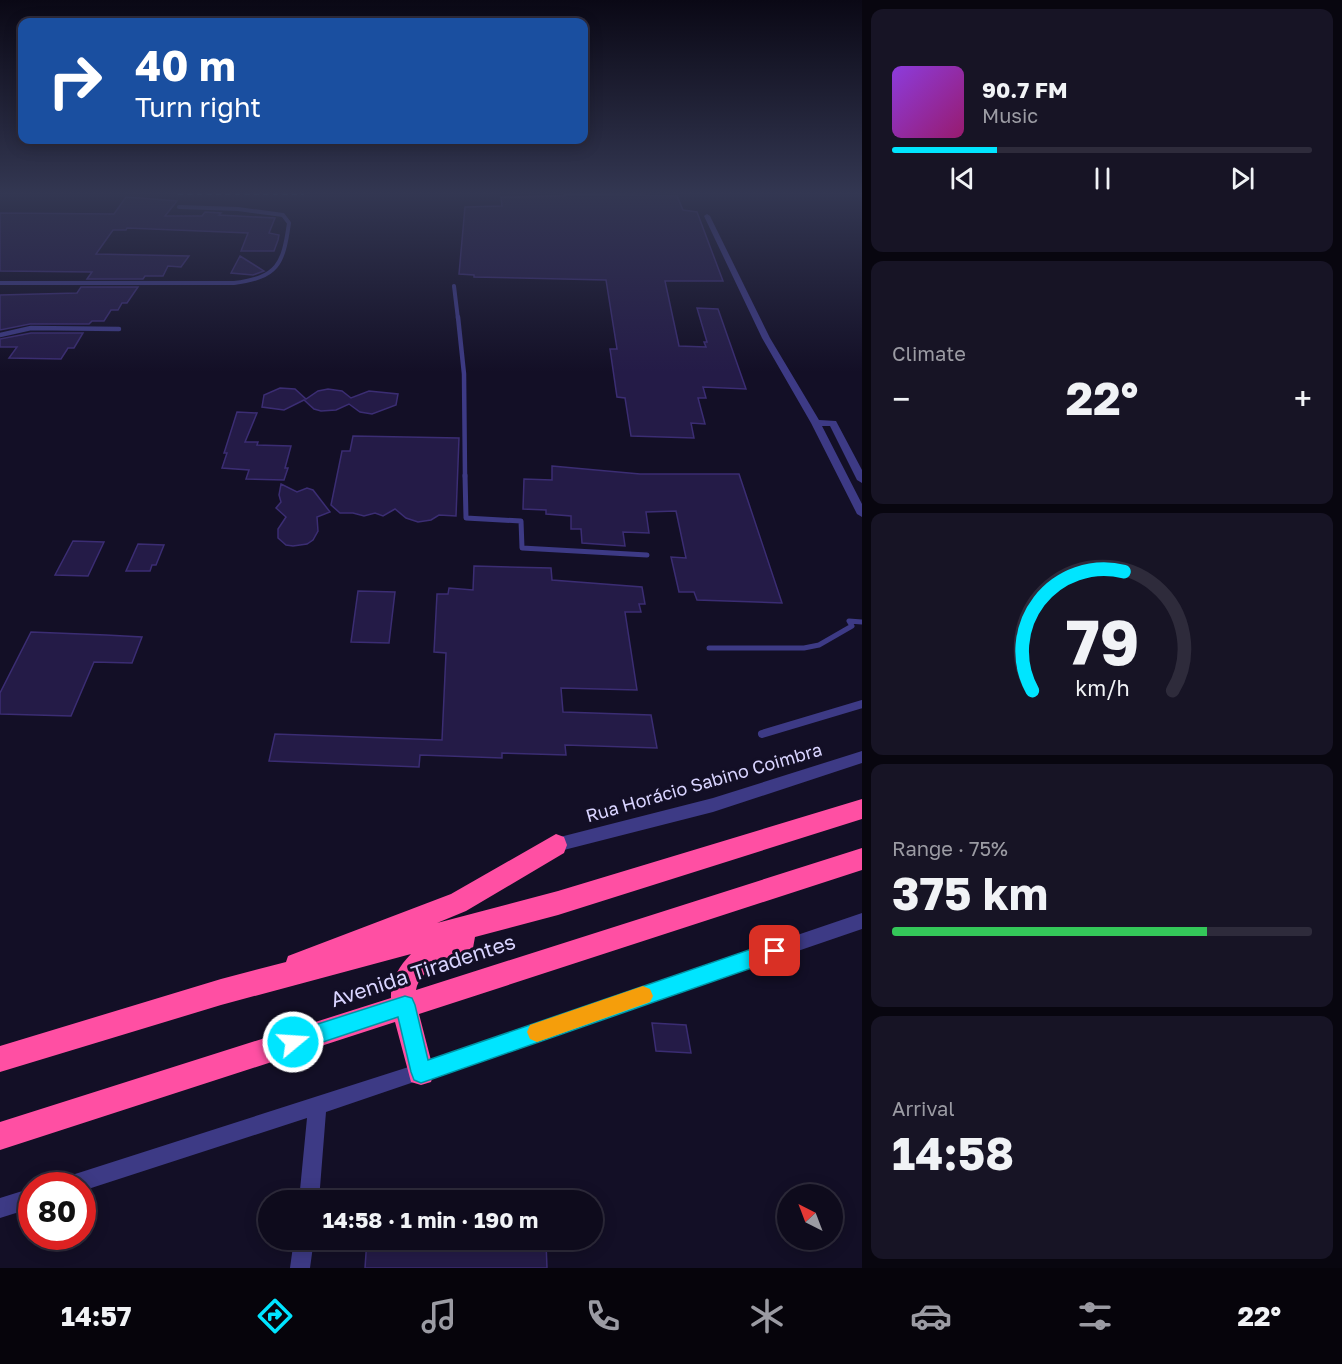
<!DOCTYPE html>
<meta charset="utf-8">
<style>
body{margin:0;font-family:"Golos Text",sans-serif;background:#171425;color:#f1f3f6;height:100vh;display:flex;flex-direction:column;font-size:22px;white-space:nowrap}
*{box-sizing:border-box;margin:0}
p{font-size:20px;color:#9b9ba3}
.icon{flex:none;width:33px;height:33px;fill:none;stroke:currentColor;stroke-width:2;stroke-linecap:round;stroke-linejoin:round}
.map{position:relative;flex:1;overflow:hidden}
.sheet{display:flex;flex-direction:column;gap:9px;padding:9px;background:#08060f;width:480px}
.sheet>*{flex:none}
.hud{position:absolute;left:18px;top:18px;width:570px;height:126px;border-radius:12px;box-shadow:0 3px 15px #0003,0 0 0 2px #2e2b3b;background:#1a4fa0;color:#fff;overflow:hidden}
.needle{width:39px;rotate:318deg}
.tools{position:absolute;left:777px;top:1184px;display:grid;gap:12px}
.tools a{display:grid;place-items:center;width:66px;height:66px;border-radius:50%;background:#0e0b1c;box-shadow:0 3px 15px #0003,0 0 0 2px #2e2b3b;font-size:30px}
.speed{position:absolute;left:18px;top:1172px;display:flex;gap:12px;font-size:30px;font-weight:700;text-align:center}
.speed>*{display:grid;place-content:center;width:78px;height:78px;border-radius:50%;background:#0e0b1c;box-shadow:0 3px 15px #0003,0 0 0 2px #2e2b3b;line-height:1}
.speed .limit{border:9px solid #d22;background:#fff;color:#111}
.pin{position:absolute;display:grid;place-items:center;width:51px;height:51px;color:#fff;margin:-26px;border-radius:12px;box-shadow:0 3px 9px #0006}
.me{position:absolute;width:66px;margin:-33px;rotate:72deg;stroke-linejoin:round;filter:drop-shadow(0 0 4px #0008)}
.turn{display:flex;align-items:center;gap:21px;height:126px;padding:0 18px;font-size:27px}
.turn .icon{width:78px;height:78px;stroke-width:2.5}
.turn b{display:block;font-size:42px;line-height:51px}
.big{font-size:45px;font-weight:700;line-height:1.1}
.sheet .card{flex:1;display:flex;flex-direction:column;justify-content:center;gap:9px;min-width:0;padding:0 21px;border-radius:12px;background:#171425}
.sheet .dial{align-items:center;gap:0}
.dial svg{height:156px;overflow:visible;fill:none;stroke:#2e2b3b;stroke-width:7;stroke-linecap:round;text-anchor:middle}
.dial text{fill:#f1f3f6;stroke:none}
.song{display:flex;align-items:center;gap:18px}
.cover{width:72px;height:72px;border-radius:9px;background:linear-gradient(135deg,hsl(270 70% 55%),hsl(320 70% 35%))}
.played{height:6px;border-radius:3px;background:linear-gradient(90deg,#00e5ff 25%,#2e2b3b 25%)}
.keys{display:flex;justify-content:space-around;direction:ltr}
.heat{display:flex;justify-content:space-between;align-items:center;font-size:33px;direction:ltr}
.charge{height:9px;border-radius:4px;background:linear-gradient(90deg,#34c759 75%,#2e2b3b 0)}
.trip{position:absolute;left:258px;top:1190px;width:345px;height:60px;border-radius:30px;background:#0e0b1c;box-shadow:0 3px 15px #0003,0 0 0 2px #2e2b3b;font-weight:700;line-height:60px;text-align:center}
.tab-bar{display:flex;height:96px;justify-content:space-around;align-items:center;background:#06040b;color:#9b9ba3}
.tab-bar .icon{width:42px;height:42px}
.tab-bar .current{color:#00e5ff}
.tab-bar b{font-size:27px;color:#f1f3f6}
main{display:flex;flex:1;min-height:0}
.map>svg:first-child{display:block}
.building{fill:#241b47;stroke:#3b2d73;stroke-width:1.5}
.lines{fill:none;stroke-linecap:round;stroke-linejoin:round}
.lane-far3{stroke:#3d3a85;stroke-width:4}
.lane-far2{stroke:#3d3a85;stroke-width:4.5}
.lane-far1{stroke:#3d3a85;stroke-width:5}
.lane{stroke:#3d3a85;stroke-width:8}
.street{fill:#3d3a85;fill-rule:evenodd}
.highway{fill:#ff4fa3;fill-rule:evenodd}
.rail{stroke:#00e5ff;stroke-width:2;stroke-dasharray:5 4.5;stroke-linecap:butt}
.route{fill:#00e5ff;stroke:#0095a6;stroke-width:1.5}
.slow{fill:#f59e0b}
.labels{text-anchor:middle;stroke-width:6;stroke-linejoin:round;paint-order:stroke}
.street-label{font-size:18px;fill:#d9d4ff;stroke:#130f26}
.near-street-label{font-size:21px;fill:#d9d4ff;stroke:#130f26}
</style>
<main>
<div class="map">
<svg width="862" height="1268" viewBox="0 0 862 1268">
<rect width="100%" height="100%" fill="#130f26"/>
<path class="building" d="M564,194L677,196L683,210L697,212L723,281H665L679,346L706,347L704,342H707L697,308L718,309L746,389L703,387L706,398H698L705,424L691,423L694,438L631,436L625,398L617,397L610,349H617L606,280L474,277V275L459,274L465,207L502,206L501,197L565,196Z
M126,197L177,201L165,216H202L205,212L221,213L219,215L275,218L269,233L279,235L278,240L274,251H241L248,233L127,228L126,230H113L96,254L189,256L181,267L168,266L163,276H145L143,279H87L92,272L0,271V213L114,214Z
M240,256L264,271L253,275L231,273Z
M81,287H138L127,303H122L118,310H111L104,321H92L89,324H30L0,330V295L77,293Z
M31,333H83L74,348H68L61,359L9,358L17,347H0V339Z
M280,388L295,389L306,399L318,391L328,389L342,391L351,398L369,391L398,394L396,405L372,414L360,412L349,404L336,410L321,411L314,409L304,400L284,410L262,407L264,395Z
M237,412L257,413L245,442H258L257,445L291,446L285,468H288L284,480L246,479L249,470L222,468L227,453H224L225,450Z
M353,436L459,438L456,516L439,515L431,520L418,522L406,518L395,509L383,516L375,513L364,516L353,513H340L331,505L342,451H350Z
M552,466L640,474H739L782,603L697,600L694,592H679L671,557L686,558L676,511L646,512L649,533L623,532L625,546L582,543L581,529H571V516L546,514V510L523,509L524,479L552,480Z
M281,484L297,492L307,488L313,490L330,512L317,517L318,531L313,540L307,544L293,546L286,545L278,538V529L286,517L276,508L281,502L279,495Z
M73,541L104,542L88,576L55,575Z
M138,544L164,545L156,565H152L150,571H126Z
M474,566L551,568L552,580L642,587L645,604H639L641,612H625L637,690L561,688L563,712L651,715L657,748L565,745L566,755L502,753V758L420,755L419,767L269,761L275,734L442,740L446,653L434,652L437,594H448L449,588L473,590Z
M358,591L395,592L389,643L351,642Z
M31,632L106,635L142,637L132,663L94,662L71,716L0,714V693Z
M652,1023L686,1025L691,1053L656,1051Z
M367,1239H510L546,1242L547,1268H365Z"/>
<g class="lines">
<path class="lane-far3" d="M0,283H234C278,277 283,265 289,223L283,215L238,209L179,207
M454,286L458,319"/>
<path class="lane-far2" d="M458,317L464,374L465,477
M0,335L31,328L119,329"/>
<path class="lane-far1" d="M465,475L466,518L521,521L522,548L647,555
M709,648H804L819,645L852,626L849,621L862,622"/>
<path class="lane" d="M762,734L862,704"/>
<path class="street" d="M707,214L710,216L770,338L819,420L836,421L862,470V483L857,480L830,426H822L862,504V517L857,514L811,423L762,338L704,216Z
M862,751V763L713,812L556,852L551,850L549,845L551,840L556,838L713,798Z
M862,913V929L326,1112L319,1200H299L307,1118L82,1191V1185H62L65,1178L72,1175L421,1063Z
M32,1188V1208L0,1218V1198Z
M294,1239H314L310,1268H290Z"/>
<path class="highway" d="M862,799V819L558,915L475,937L473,948C454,955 420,967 416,990L862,848V870L419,1014L434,1072L431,1082L421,1085L411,1082L395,1022L0,1150V1122L391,998C390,981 399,966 411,954L221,1005L0,1072V1046L221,979L286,962L288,956L451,894L556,834L564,837L567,845L564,853L466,911L437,923L558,891Z"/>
<path class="rail" d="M178,194H304"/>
</g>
<linearGradient id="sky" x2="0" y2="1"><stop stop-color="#0a0815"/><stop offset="0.52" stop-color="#333752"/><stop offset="1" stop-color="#333752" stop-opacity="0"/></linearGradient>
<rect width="862" height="372" fill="url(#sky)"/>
<path class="route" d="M775,941L782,944L785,951L782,957L775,960L421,1083L414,1080L411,1072L398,1017L293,1052L286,1049L283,1042L286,1035L293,1032L405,996L412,998L415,1005L428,1060Z"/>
<path class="slow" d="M643,986L650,989L653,996L650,1002L537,1042L530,1039L527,1032L530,1025Z"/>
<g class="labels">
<g class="street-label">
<text transform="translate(704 783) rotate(-16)" y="6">Rua Horácio Sabino Coimbra</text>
</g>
<g class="near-street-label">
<text transform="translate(423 971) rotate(-18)" y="7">Avenida Tiradentes</text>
</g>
</g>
</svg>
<div class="tools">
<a><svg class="needle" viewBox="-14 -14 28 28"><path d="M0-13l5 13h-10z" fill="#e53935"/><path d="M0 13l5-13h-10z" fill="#9b9ba3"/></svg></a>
</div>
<div class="speed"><div class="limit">80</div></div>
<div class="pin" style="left:775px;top:951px;background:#d93025"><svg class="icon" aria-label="arrive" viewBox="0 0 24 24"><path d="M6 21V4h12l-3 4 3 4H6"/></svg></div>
<svg class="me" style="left:293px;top:1042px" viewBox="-20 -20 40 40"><circle r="17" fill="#00e5ff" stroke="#fff" stroke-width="3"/><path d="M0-11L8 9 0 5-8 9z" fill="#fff"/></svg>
<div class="trip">14:58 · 1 min · 190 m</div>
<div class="hud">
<div class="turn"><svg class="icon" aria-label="right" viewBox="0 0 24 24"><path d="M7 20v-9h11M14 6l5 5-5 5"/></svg><div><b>40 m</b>Turn right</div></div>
</div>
</div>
<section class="sheet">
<div class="card">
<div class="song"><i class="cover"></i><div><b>90.7 FM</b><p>Music</p></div></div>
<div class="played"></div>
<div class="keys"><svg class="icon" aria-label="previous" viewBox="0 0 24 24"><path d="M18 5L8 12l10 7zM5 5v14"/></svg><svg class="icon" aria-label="pause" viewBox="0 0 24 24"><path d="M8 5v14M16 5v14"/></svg><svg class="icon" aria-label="next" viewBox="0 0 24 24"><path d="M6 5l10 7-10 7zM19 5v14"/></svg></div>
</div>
<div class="card"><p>Climate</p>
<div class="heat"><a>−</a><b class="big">22°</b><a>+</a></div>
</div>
<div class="card dial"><svg viewBox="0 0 100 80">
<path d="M14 69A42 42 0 1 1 86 69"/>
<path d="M14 69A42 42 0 0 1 61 8" stroke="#00e5ff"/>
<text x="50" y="56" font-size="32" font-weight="700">79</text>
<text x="50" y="72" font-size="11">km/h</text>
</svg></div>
<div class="card"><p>Range · 75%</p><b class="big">375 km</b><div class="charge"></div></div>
<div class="card"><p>Arrival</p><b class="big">14:58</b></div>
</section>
</main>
<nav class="tab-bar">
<b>14:57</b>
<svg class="icon current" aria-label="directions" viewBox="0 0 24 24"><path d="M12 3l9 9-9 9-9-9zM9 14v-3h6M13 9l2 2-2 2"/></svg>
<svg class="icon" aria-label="music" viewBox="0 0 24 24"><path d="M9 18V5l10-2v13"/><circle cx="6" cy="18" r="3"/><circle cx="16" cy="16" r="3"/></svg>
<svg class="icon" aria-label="phone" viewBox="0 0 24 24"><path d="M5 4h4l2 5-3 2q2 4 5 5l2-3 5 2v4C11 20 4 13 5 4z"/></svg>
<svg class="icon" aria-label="climate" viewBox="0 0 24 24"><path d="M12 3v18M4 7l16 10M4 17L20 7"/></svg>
<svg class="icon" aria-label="car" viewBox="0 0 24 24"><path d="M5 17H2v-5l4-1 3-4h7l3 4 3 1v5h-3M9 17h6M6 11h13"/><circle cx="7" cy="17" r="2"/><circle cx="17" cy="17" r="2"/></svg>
<svg class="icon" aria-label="filters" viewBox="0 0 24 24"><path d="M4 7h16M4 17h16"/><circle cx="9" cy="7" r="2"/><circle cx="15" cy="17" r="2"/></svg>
<b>22°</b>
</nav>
